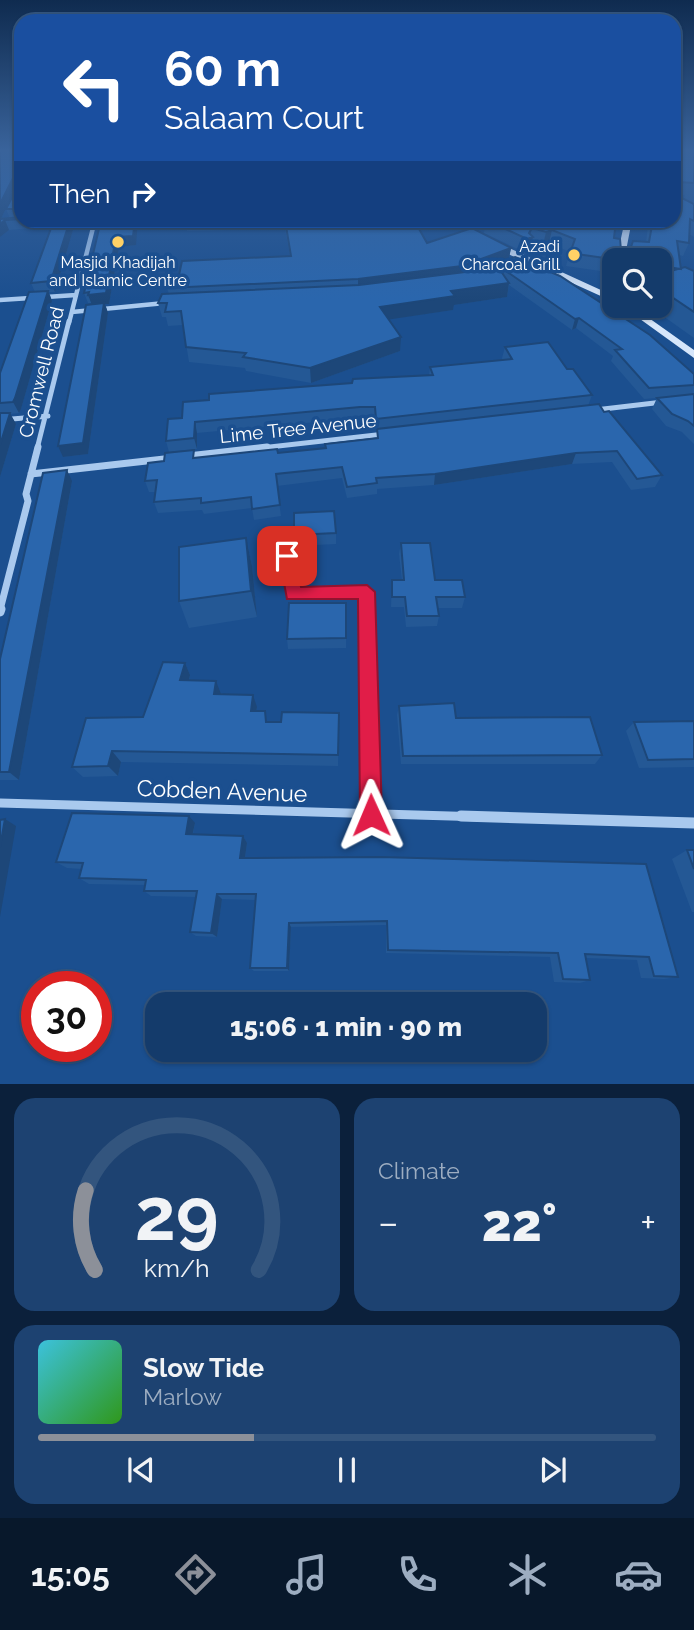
<!DOCTYPE html>
<meta charset="utf-8">
<style>
body{margin:0;font-family:Raleway,sans-serif;background:#1d4271;color:#f1f3f6;height:100vh;display:flex;flex-direction:column;font-size:26px;white-space:nowrap}
*{box-sizing:border-box;margin:0}
p{font-size:23px;color:#9dadc1}
.icon{flex:none;width:38px;height:38px;fill:none;stroke:currentColor;stroke-width:2;stroke-linecap:round;stroke-linejoin:round}
.map{position:relative;height:1084px;overflow:hidden}
.sheet{display:flex;flex-direction:column;gap:14px;padding:14px;background:#0b203b;flex:1}
.sheet>*{flex:none}
.banner{position:absolute;left:14px;top:14px;width:667px;height:214px;border-radius:21px;box-shadow:0 2px 5px #0004,0 0 0 2px #33557e;background:#1a4fa0;color:#fff;overflow:hidden}
.fabs{position:absolute;left:602px;top:248px;display:grid;gap:14px}
.fabs a{display:grid;place-items:center;width:70px;height:70px;border-radius:14px;background:#143b6b;box-shadow:0 2px 5px #0004,0 0 0 2px #33557e;font-size:35px}
.speed{position:absolute;left:21px;top:971px;display:flex;gap:14px;font-size:35px;font-weight:700;text-align:center}
.speed>*{display:grid;place-content:center;width:91px;height:91px;border-radius:50%;background:#143b6b;box-shadow:0 2px 5px #0004,0 0 0 2px #33557e;line-height:1}
.speed .limit{border:10px solid #d22;background:#fff;color:#111}
.pin{position:absolute;display:grid;place-items:center;width:60px;height:60px;color:#fff;margin:-30px;border-radius:14px;box-shadow:0 4px 10px #0006}
.me{position:absolute;width:77px;margin:-38px;rotate:359deg;stroke-linejoin:round;filter:drop-shadow(0 0 5px #0008)}
.turn{display:flex;align-items:center;gap:24px;height:147px;padding:0 35px;font-size:32px}
.turn .icon{width:91px;height:91px;stroke-width:2.5}
.turn b{display:block;font-size:49px;line-height:60px}
.then{display:flex;align-items:center;height:66px;padding:0 35px;background:#0003;gap:14px;font-size:26px}
.big{font-size:52px;font-weight:800;line-height:1.1}
.sheet .tile{flex:1;display:flex;flex-direction:column;justify-content:center;gap:10px;min-width:0;padding:0 24px;border-radius:21px;background:#1d4271}
.sheet .dial{align-items:center;gap:0}
.dial svg{height:182px;overflow:visible;fill:none;stroke:#33557e;stroke-width:7;stroke-linecap:round;text-anchor:middle}
.dial text{fill:#f1f3f6;stroke:none}
.song{display:flex;align-items:center;gap:21px}
.cover{width:84px;height:84px;border-radius:10px;background:linear-gradient(135deg,hsl(190 70% 55%),hsl(110 70% 35%))}
.played{height:7px;border-radius:4px;background:linear-gradient(90deg,#8c9099 35%,#33557e 35%)}
.keys{display:flex;justify-content:space-around;direction:ltr}
.heat{display:flex;justify-content:space-between;align-items:center;font-size:38px;direction:ltr}
.sheet .tiles{flex:1;display:grid;gap:14px;grid-template-columns:1fr 1fr}
.tile:last-child{grid-column:span 2}
.trip{position:absolute;left:145px;top:992px;width:402px;height:70px;border-radius:21px;background:#143b6b;box-shadow:0 2px 5px #0004,0 0 0 2px #33557e;font-weight:800;line-height:70px;text-align:center}
.menu{display:flex;height:112px;justify-content:space-around;align-items:center;background:#08182b;color:#9dadc1}
.menu .icon{width:49px;height:49px}
.menu .active{color:#8c9099}
.menu b{font-size:32px;color:#f1f3f6}
.map>svg:first-child{display:block}
.lines{fill:none;stroke-linecap:round;stroke-linejoin:round}
.lane-far1{stroke:#a9c9ee;stroke-width:2.5}
.lane{stroke:#a9c9ee;stroke-width:3.5}
.street-far5{stroke:#a9c9ee;stroke-width:3.5}
.street-far4{stroke:#a9c9ee;stroke-width:4.5}
.street-far3{stroke:#a9c9ee;stroke-width:5}
.street-far2{stroke:#a9c9ee;stroke-width:7}
.street-far1{stroke:#a9c9ee;stroke-width:9}
.street{stroke:#a9c9ee;stroke-width:11}
.secondary{fill:#d6e6fa;fill-rule:evenodd}
.wall{fill:#245895;fill-rule:evenodd}
.shaded-wall{fill:#1d4779}
.building{fill:#2a66ad;stroke:#1d4779;stroke-width:2}
.route{fill:#e11d48;stroke:#92132f;stroke-width:2}
.poi-dot{fill:#ffd166;stroke:#1b4f8f;stroke-width:2.5}
.labels{text-anchor:middle;stroke-width:7;stroke-linejoin:round;paint-order:stroke}
.far-poi-label{font-size:16px;fill:#fff;stroke:#1b4f8f;text-anchor:end}
.street-label{font-size:19px;fill:#fff;stroke:#1b4f8f}
.near-street-label{font-size:23px;fill:#fff;stroke:#1b4f8f}
</style>
<div class="map">
<svg width="694" height="1084" viewBox="0 0 694 1084">
<rect width="100%" height="100%" fill="#1b4f8f"/>
<g class="lines">
<path class="lane-far1" d="M411,223L453,221"/>
<path class="lane" d="M530,245L552,254L549,268"/>
<path class="street-far5" d="M94,225L95,220"/>
<path class="street-far4" d="M0,300L76,295
M72,312L165,303
M69,323L94,224"/>
<path class="street-far3" d="M595,410L663,402
M0,420L48,416
M37,449L69,321
M251,449L385,434"/>
<path class="street-far2" d="M188,456L267,447
M31,474L173,458
M287,556L293,595L367,592V610
M0,610L28,501L26,494L38,447"/>
<path class="street-far1" d="M367,609L371,815
M0,612L1,609
M0,803L522,818"/>
<path class="street" d="M461,816L694,823"/>
<path class="secondary" d="M21,220H62L0,226V222Z
M450,220H459L485,237L614,296V302L479,241Z
M625,220H632L624,261H616Z
M622,306H632L694,350V358Z"/>
</g>
<path class="wall" d="M0,149H21V220H32L34,225L32,228L9,230L0,237ZM18,183H20L6,209L10,218L1,219Z
M674,149H694V237L689,234V243L683,256L679,255L681,269L694,271V338L649,306H660V261H614V273L566,266L570,252L549,243L543,245L532,242L530,250L524,252L484,233L486,221L485,220H616L614,238L621,250H630L633,241L646,242L649,220H674ZM676,194L685,195L683,199L676,195Z
M54,220H74L75,223L55,292H49L52,301L21,409L19,413L10,414L16,424L0,477V373L35,292L31,283Z
M101,220L136,245L119,247L109,304H105L108,313L88,454L63,457L91,304V303H88L84,293Z
M185,220H414L427,243L511,248L509,258L495,263L694,374V444L682,432L666,426L652,409L657,398L644,399L611,361L613,356L576,328L572,330L509,285L507,297L454,305L453,310L389,319L400,351L311,383L246,371L245,368L189,362L183,325L168,326L166,317H162L158,303L169,294L167,288L179,275L290,256L285,229L187,231Z
M505,347L567,369L592,395L588,406L604,412L662,475L655,487L631,490L612,462L572,464L434,485L377,489V494L347,498L342,478L277,486L281,516L254,520L252,508L204,514L202,510L158,513L154,502L156,492H149L145,481L196,458L278,453L326,448L325,444L377,438V430H375L374,418H360L197,433V449L169,452L166,441L182,418L209,400L429,376L430,367L503,360L502,358Z
M72,481L19,780H0V659Z
M336,533V544L295,546L294,535Z
M246,538L252,566L257,617L189,628L179,601Z
M401,543L435,580L465,597L462,608H438L439,616L437,626L406,627L404,607H391L392,580H402L399,554Z
M346,603V648L288,649L287,639Z
M185,663L190,675L189,681L257,707L256,711L267,722H281L339,713L338,766L121,762L118,776L83,777L72,767L143,717Z
M399,706L456,718L602,755L595,764H401L397,715Z
M694,721V767L639,768L626,731L634,722Z
M195,823L193,834L243,836L247,843L245,858L646,864L678,977L664,979L641,978L637,960L586,958L590,980L580,983L554,982L550,957L386,953V925L291,927L289,971H254L250,968L255,900L222,899L217,937L196,936L190,932L196,897L151,896L144,891L145,885L89,884L79,878L82,869L67,868L56,862Z
M687,850H694V912H692L672,859Z"/>
<path class="shaded-wall" d="M15,174L18,183L0,221V204Z
M5,220L9,230L0,237V224Z
M29,220H32L34,225L32,228Z
M70,220H74L75,223L55,292L51,281Z
M135,220H138L136,245L119,247L109,304H105L108,313L88,454L63,457L58,446L92,305L88,295L116,237Z
M532,228L529,238L533,237L530,250L524,252L529,233Z
M552,230L549,243L543,245L546,232Z
M511,248L509,258L461,276L358,289V279Z
M509,283L507,297L454,305L453,310L379,321L380,307L451,291Z
M48,291L52,301L21,409L19,413L13,402Z
M579,318L576,328L572,330L575,319Z
M401,337L400,351L311,383L310,368Z
M10,413L16,424L0,477V445Z
M195,422L197,433V449L194,438Z
M576,453L572,464L434,485L435,474Z
M67,470L72,481L19,780L9,772Z
M246,538L252,566L257,617L251,591Z
M185,663L190,675L186,693L180,680Z
M216,681L221,694H214Z
M253,695L257,707L254,722L251,711Z
M112,751L121,762L118,776L108,766Z
M189,816L195,823L191,841L186,834Z
M5,819L16,826L0,917V847Z
M243,836L247,843L244,864L240,858Z
M217,894L222,899L217,937L211,933Z
M289,923L291,927L289,971L287,968Z"/>
<path class="building" d="M0,149H21V176L20,174H15L0,204Z
M674,149H694V183L679,182L674,185L676,195L694,204V221L690,219L689,243L677,241L681,269L660,266V261H625L570,253L575,239L552,230L546,232L532,228L529,233L533,237L527,239L486,220H616L614,238L620,239L621,250H630L633,241L649,242L653,220H674Z
M21,180V209H6Z
M21,217V219L5,220L0,224V219Z
M54,220H70L51,281L31,283Z
M101,220H135L133,236L116,237L106,293L88,295L89,292L84,293Z
M185,220H227L185,221Z
M285,220H414L427,243L472,228L511,248L462,266L358,279L167,288L173,275H179L182,261L291,256Z
M515,257L560,276L650,335L694,374V385L649,388L615,350L622,349L579,318L575,319L496,264Z
M494,261L509,283L451,291L455,296L380,307L401,337L310,368L243,357L246,353L186,347L181,311L165,312L167,303H158L162,294L359,285L465,272Z
M685,267L694,271V312L660,289V274Z
M48,291L15,398L13,402L0,403V373L29,292Z
M104,303L83,443L58,446L86,305Z
M548,342L567,369H573L592,395L376,419L375,407H360L195,422L194,438L166,441L168,419L182,418L183,402L209,400V394L352,383L353,379L433,375L430,367L512,359L505,347Z
M694,394V426L688,421L672,414L657,398Z
M599,404L604,412L609,411L662,475L637,479L617,451L576,453L435,474L376,478L377,483L347,487L342,467L276,474L280,505L252,509L251,497L201,503V498L154,502L157,480L145,481L148,463L164,461L165,453L194,450L193,458L277,449L278,453L326,448L325,444L378,438L377,429Z
M0,413H10L0,445Z
M67,470L9,772H0V659L43,473Z
M334,511L336,533L294,535V513Z
M246,538L251,591L179,601V547Z
M401,543H430L435,580H462L465,597H436L439,616H407L405,597H392V580H404Z
M289,603H346V638L287,639Z
M163,662L185,663L180,680L216,681L214,694L253,695L251,711H265L266,722H281L282,712L339,713L338,755L112,751L108,766L72,767L86,718L143,717Z
M454,703L456,718L590,717L602,755L403,756L399,706Z
M694,721V759L648,760L634,722Z
M72,813L189,816L186,834L243,836L240,858L380,857L646,864L678,977L654,976L649,957L585,954L590,980L563,979L558,953L388,950L387,921L289,923L287,968H250L256,894H217L211,933L190,932L197,891H144L146,880L79,878L83,863L56,862Z
M5,819L0,847V820Z
M687,850H694V869Z"/>
<linearGradient id="sky" x2="0" y2="1"><stop stop-color="#0f2b4f"/><stop offset="0.5" stop-color="#39639b"/><stop offset="1" stop-color="#39639b" stop-opacity="0"/></linearGradient>
<rect width="694" height="300" fill="url(#sky)"/>
<path class="route" d="M287,550L295,556L301,587L367,585L375,592L382,815L379,823L371,827L363,823L360,815L358,599H287L279,556Z"/>
<g class="poi-dot">
<circle cx="118" cy="242" r="7"/>
<circle cx="574" cy="255" r="7"/>
</g>
<g class="labels">
<g class="far-poi-label">
<text x="560" y="252">Azadi<tspan x="560" dy="18">Charcoal Grill</tspan></text>
<text x="118" y="268" text-anchor="middle">Masjid Khadijah<tspan x="118" dy="18">and Islamic Centre</tspan></text>
</g>
<g class="street-label">
<text transform="translate(41 372) rotate(-76)" y="7">Cromwell Road</text>
<text transform="translate(298 428) rotate(-6)" y="7">Lime Tree Avenue</text>
</g>
<g class="near-street-label">
<text transform="translate(222 791) rotate(2)" y="8">Cobden Avenue</text>
</g>
</g>
</svg>
<div class="fabs">
<a><svg class="icon" aria-label="search" viewBox="0 0 24 24"><circle cx="10" cy="10" r="6"/><path d="M15 15l6 6"/></svg></a>
</div>
<div class="speed"><div class="limit">30</div></div>
<div class="pin" style="left:287px;top:556px;background:#d93025"><svg class="icon" aria-label="arrive" viewBox="0 0 24 24"><path d="M6 21V4h12l-3 4 3 4H6"/></svg></div>
<svg class="me" style="left:371px;top:815px" viewBox="-20 -20 40 40"><path d="M0-17L14 15 0 8-14 15z" fill="#e11d48" stroke="#fff" stroke-width="4"/></svg>
<div class="trip">15:06 · 1 min · 90 m</div>
<div class="banner">
<div class="turn"><svg class="icon" aria-label="left" viewBox="0 0 24 24"><path d="M17 20v-9H6M10 6l-5 5 5 5"/></svg><div><b>60 m</b>Salaam Court</div></div>
<div class="then">Then<svg class="icon" aria-label="right" viewBox="0 0 24 24"><path d="M7 20v-9h11M14 6l5 5-5 5"/></svg></div>
</div>
</div>
<section class="sheet">
<div class="tiles">
<div class="tile dial"><svg viewBox="0 0 100 80">
<path d="M14 69A42 42 0 1 1 86 69"/>
<path d="M14 69A42 42 0 0 1 10 34" stroke="#8c9099"/>
<text x="50" y="56" font-size="32" font-weight="700">29</text>
<text x="50" y="72" font-size="11">km/h</text>
</svg></div>
<div class="tile"><p>Climate</p>
<div class="heat"><a>−</a><b class="big">22°</b><a>+</a></div>
</div>
<div class="tile">
<div class="song"><i class="cover"></i><div><b>Slow Tide</b><p>Marlow</p></div></div>
<div class="played"></div>
<div class="keys"><svg class="icon" aria-label="previous" viewBox="0 0 24 24"><path d="M18 5L8 12l10 7zM5 5v14"/></svg><svg class="icon" aria-label="pause" viewBox="0 0 24 24"><path d="M8 5v14M16 5v14"/></svg><svg class="icon" aria-label="next" viewBox="0 0 24 24"><path d="M6 5l10 7-10 7zM19 5v14"/></svg></div>
</div>
</div>
</section>
<nav class="menu">
<b>15:05</b>
<svg class="icon active" aria-label="directions" viewBox="0 0 24 24"><path d="M12 3l9 9-9 9-9-9zM9 14v-3h6M13 9l2 2-2 2"/></svg>
<svg class="icon" aria-label="music" viewBox="0 0 24 24"><path d="M9 18V5l10-2v13"/><circle cx="6" cy="18" r="3"/><circle cx="16" cy="16" r="3"/></svg>
<svg class="icon" aria-label="phone" viewBox="0 0 24 24"><path d="M5 4h4l2 5-3 2q2 4 5 5l2-3 5 2v4C11 20 4 13 5 4z"/></svg>
<svg class="icon" aria-label="climate" viewBox="0 0 24 24"><path d="M12 3v18M4 7l16 10M4 17L20 7"/></svg>
<svg class="icon" aria-label="car" viewBox="0 0 24 24"><path d="M5 17H2v-5l4-1 3-4h7l3 4 3 1v5h-3M9 17h6M6 11h13"/><circle cx="7" cy="17" r="2"/><circle cx="17" cy="17" r="2"/></svg>
</nav>
